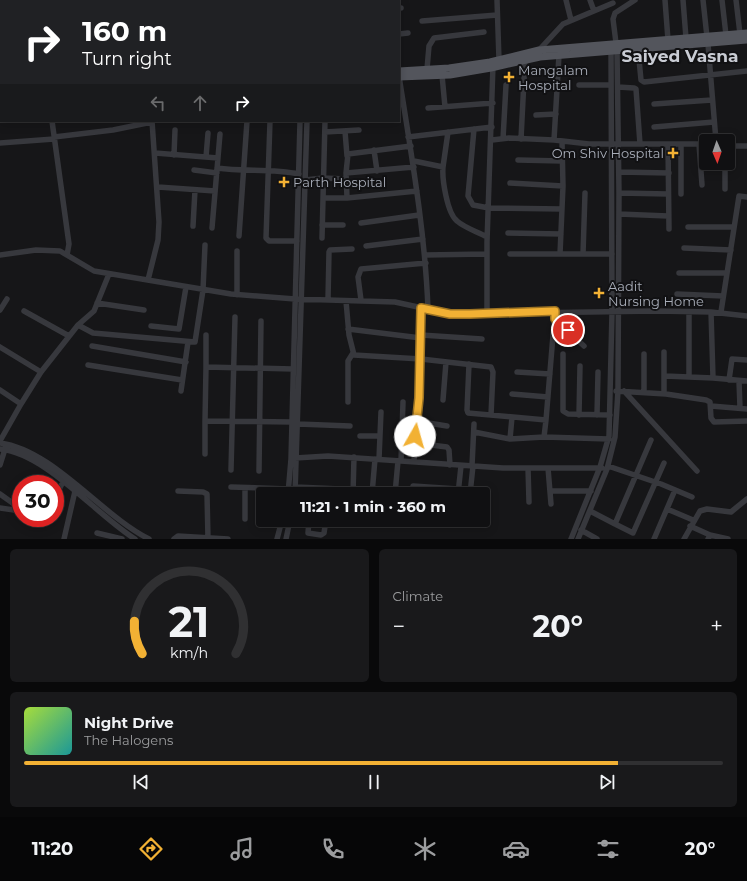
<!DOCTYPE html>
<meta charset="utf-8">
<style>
body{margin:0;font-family:Montserrat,sans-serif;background:#19191b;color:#f1f3f6;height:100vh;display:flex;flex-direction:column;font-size:15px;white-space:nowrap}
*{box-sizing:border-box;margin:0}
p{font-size:13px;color:#9c9d9f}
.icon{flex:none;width:22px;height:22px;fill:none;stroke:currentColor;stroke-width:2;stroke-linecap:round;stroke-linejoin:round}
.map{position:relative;height:539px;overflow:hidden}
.drawer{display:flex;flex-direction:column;gap:10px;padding:10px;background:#09090a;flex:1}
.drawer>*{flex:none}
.banner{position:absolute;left:0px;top:0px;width:400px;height:122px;box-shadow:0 2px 10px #0003,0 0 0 1px #303032;background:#202124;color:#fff;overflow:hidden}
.needle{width:26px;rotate:178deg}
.fabs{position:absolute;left:699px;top:134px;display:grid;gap:8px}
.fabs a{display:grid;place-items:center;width:36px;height:36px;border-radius:4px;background:#101012;box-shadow:0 2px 10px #0003,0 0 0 1px #303032;font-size:20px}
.speed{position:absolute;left:12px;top:475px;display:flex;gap:8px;font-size:20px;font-weight:700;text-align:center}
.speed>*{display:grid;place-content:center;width:52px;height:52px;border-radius:50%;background:#101012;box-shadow:0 2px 10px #0003,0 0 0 1px #303032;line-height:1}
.speed .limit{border:6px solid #d22;background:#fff;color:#111}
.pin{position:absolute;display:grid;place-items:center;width:34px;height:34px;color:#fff;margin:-17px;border:2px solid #fff;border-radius:50%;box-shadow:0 1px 4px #0007}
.me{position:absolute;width:44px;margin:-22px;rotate:7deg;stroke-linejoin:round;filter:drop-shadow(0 0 3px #0008)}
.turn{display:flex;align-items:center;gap:14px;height:84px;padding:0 16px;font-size:18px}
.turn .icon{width:52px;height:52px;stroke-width:2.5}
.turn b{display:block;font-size:28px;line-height:34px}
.lanes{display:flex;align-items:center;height:38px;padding:0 16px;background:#0003;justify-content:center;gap:20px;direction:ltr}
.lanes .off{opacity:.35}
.big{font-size:30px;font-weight:700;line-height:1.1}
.drawer .card{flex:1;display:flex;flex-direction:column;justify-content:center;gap:6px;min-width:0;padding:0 14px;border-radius:6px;background:#19191b}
.drawer .dial{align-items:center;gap:0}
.dial svg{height:104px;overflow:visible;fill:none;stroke:#303032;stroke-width:7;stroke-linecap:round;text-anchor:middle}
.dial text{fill:#f1f3f6;stroke:none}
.song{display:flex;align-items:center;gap:12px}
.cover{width:48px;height:48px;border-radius:6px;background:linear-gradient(135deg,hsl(80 70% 55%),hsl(180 70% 35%))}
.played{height:4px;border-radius:2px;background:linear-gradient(90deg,#f2b134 85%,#303032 85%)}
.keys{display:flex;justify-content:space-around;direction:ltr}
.heat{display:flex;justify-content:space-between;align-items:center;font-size:22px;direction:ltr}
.drawer .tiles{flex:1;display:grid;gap:10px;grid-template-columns:1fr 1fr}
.card:last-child{grid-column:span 2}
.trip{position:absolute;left:256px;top:487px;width:234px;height:40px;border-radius:4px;background:#101012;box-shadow:0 2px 10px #0003,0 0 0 1px #303032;font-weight:700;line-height:40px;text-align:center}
.tabs{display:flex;height:64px;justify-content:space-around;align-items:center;background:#060607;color:#9c9d9f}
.tabs .icon{width:28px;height:28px}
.tabs .active{color:#f2b134}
.tabs b{font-size:18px;color:#f1f3f6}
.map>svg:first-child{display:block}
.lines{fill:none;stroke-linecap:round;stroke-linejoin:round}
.minor{stroke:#37383d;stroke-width:5.5}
.major{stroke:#53555c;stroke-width:7}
.route-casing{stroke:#9d7322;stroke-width:10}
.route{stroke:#f2b134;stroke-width:7}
.poi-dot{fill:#f2b134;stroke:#111113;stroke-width:1.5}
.labels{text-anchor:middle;stroke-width:4;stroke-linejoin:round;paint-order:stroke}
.poi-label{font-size:13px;fill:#a8adb8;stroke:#111113;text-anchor:start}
.district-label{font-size:17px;font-weight:bold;fill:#c9ccd4;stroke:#111113}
</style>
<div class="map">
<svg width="747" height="539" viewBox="0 0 747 539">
<rect width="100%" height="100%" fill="#161618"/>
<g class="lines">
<path class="minor" d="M36,0V1
M131,0V1
M297,0V1
M303,0V1
M497,0L499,60
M566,0L571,20
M590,0L594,11
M665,0L668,40
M683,0L686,38
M703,0L707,37
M722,0L726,35
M736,0L740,34
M249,1L250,0
M340,1V0
M399,8H401
M422,21L497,15
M0,27H1
M399,34L408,33
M708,44L716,141
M638,49L641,80L644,82L747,71
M539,50L563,24L613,3
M0,56H1
M427,69L429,46L434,38L484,32
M442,75L445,107
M399,76C411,153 425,230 428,309
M579,85H611
M618,87L634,88L636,89L640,144
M654,104L712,100
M428,108L493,103
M536,115L556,114
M52,121L69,244L67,255
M270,121L266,238L269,241H297
M654,127L714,122
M474,129L468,196L473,205L489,208L562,209
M345,131L347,156
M325,132L359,130
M54,137L113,130L152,122
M408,137L492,127
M503,139L506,85
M521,139L525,60
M492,140L509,138L554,140L589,144H706
M554,140L559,55
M562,141L563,186
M0,143L54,139
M668,144L669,229
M699,144L702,185
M728,146H747
M374,150L377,171
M155,153L218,158
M174,155L175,130
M206,157L208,133
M518,160L562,161
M414,161L443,167L448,132
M725,163V189
M443,167C442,179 447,213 457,221C465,228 478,232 487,237
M217,168C244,172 272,168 299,174
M194,170L217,173
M619,172L669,173
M346,173L414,167
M305,180L323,178L346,179
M510,183L563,186L560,254
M158,187L215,191
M619,193L668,194
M681,194V145
M324,198H347L417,191
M347,198L346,173L348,154L411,146
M619,214L668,216
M361,223L419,215
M322,225H343
M193,226L195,190
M688,227H734
M212,228L220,134
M508,233L561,234
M239,236L247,121
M322,238L325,121
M366,246L423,239
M684,248L731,250
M237,251V295
M510,254H612
M583,254L585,193
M0,255L36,250L60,251L94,271L231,294L295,299L395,302L450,314L656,311L711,312L747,316
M425,255L487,254
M679,273H727
M148,280L158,240L159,222L152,121
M677,294L723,296
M328,300L329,252L330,250L352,249
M361,300L358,277L361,269L426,263
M346,301L349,335L354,355L421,359L491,367L493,372L491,415
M97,303L144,310
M0,310L7,299
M24,311L69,336
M721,312L739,196L747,197
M487,313V242L493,65
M555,319L584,346
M78,325L93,333L195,342L203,290L205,245
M151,326L179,329L186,287
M348,329L421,338
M421,335L482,339
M92,346L186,362
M0,347L41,372
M664,352V394
M563,354V411L568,414L610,415
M644,354V392
M469,364L467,410L468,413L546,420L544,437L609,439
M88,365L182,380
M206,367V335
M517,372L550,374
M665,376L713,378L711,312
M689,377V312
M713,378L747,381
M729,380L732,359L747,360
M739,381L740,408
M0,390L21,404
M181,391L188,342
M616,391L666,394L706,400L710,402L711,418L714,422L747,421
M624,391L697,471
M512,394L548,397
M443,400L446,362
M348,402V361L353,353
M711,406L747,409
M579,415L580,366
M597,415L598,372
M546,420L555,311
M205,421L206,367L293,369
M416,421L447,426
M298,424L350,426
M474,432L510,439L544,437
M360,436H380
M510,439L512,417
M651,440L615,524L633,533L664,463
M0,441L21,404L41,372L78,325L94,311L109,274
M0,443C53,450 101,515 149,539
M415,443L447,447L449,450L450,465
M0,449C47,454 95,514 135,539
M205,454V421L292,422
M295,458L328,456L503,468H602
M379,459L381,412
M401,461L403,402
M414,462L415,436L419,398L421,308
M0,465L6,446
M472,466L474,424
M608,466L661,484L692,497
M528,468L529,502
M548,468L551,504
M231,470L235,317
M259,471L261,321
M413,486L458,489
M231,487L289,489
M296,487L341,489
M178,491L203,492L207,494L208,539
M550,491H591
M0,494L21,509
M288,494L291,459L300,121
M295,494L307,121
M353,494L354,457
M372,494L375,459
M395,494L398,461
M458,494L461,466
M470,494L473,466
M55,497L63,482
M0,508L21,511
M667,509L693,520
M590,511L615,524
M245,519V488
M309,520L308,533L321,535L324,533L326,520
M690,526L710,535
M581,530L597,539
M97,533L122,539
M64,539L75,491
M174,539L178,536L228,539
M277,539L282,520
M286,539L290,520
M571,539L600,467L609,436L612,312L611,48
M578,539L607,469L615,437L618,391L619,193L617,51L613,19L615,13L635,0
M654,539L675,490
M684,539L700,511L707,509L731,512L747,499
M708,539L710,535L728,539"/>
<path class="major" d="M399,71L449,68L490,62L539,50L747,33
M399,77L450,75L491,68L540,57L747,40
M0,86H1
M0,94H1"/>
</g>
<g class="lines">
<g class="route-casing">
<path id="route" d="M415,436L419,398L421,308L450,314H470L555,311V319L568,330"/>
</g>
<use href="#route" class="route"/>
</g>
<g class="poi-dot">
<path d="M507 71h4v4h4v4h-4v4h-4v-4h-4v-4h4z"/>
<path d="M671 147h4v4h4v4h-4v4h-4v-4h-4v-4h4z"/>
<path d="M282 176h4v4h4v4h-4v4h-4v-4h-4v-4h4z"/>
<path d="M597 287h4v4h4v4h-4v4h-4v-4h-4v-4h4z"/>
</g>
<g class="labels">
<g class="poi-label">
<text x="518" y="75">Mangalam<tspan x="518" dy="15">Hospital</tspan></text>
<text x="664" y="158" text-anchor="end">Om Shiv Hospital</text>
<text x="293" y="187">Parth Hospital</text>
<text x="608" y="291">Aadit<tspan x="608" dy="15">Nursing Home</tspan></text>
</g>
<g class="district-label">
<text x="680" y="62">Saiyed Vasna</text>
</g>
</g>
</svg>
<div class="fabs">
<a><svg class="needle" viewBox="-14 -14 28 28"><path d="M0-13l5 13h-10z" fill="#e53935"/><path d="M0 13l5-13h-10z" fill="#9c9d9f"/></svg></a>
</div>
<div class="speed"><div class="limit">30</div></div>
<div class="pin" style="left:568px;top:330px;background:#d93025"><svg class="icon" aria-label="arrive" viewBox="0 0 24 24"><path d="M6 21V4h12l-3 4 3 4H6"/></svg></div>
<svg class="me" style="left:415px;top:436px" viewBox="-20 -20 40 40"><circle r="19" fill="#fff"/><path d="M0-13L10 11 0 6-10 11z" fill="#f2b134"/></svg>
<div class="trip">11:21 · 1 min · 360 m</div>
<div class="banner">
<div class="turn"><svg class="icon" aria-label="right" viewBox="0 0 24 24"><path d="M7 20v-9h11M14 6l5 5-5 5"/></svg><div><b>160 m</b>Turn right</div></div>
<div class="lanes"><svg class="icon off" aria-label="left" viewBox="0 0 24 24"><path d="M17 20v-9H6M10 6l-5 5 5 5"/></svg><svg class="icon off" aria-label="ahead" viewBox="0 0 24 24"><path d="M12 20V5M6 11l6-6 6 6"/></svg><svg class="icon" aria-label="right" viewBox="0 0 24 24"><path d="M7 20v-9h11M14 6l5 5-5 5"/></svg></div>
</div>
</div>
<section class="drawer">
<div class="tiles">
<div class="card dial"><svg viewBox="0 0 100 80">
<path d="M14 69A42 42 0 1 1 86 69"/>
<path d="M14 69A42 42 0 0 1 8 44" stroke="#f2b134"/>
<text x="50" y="56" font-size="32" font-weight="700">21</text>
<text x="50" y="72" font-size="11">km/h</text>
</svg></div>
<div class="card"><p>Climate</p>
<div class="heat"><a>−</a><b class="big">20°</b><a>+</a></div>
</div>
<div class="card">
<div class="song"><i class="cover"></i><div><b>Night Drive</b><p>The Halogens</p></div></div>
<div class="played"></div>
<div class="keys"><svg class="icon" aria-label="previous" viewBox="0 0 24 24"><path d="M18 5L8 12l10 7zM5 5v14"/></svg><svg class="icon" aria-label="pause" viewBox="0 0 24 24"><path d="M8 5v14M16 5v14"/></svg><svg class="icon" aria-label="next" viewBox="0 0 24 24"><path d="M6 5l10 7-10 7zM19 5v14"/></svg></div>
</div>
</div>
</section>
<nav class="tabs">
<b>11:20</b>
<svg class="icon active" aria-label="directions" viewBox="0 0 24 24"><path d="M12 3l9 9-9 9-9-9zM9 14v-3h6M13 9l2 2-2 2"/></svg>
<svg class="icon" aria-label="music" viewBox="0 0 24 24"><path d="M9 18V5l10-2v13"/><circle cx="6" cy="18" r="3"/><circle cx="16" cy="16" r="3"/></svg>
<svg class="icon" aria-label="phone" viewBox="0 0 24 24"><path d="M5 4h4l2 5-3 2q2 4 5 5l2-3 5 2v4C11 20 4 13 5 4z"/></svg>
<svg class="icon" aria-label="climate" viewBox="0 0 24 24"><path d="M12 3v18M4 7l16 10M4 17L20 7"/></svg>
<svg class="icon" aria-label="car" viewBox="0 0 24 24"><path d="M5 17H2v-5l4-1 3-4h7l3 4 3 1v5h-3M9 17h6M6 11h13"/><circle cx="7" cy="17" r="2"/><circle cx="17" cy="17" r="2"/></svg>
<svg class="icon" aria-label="filters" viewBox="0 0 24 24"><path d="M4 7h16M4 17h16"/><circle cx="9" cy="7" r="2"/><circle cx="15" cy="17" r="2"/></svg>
<b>20°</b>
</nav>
